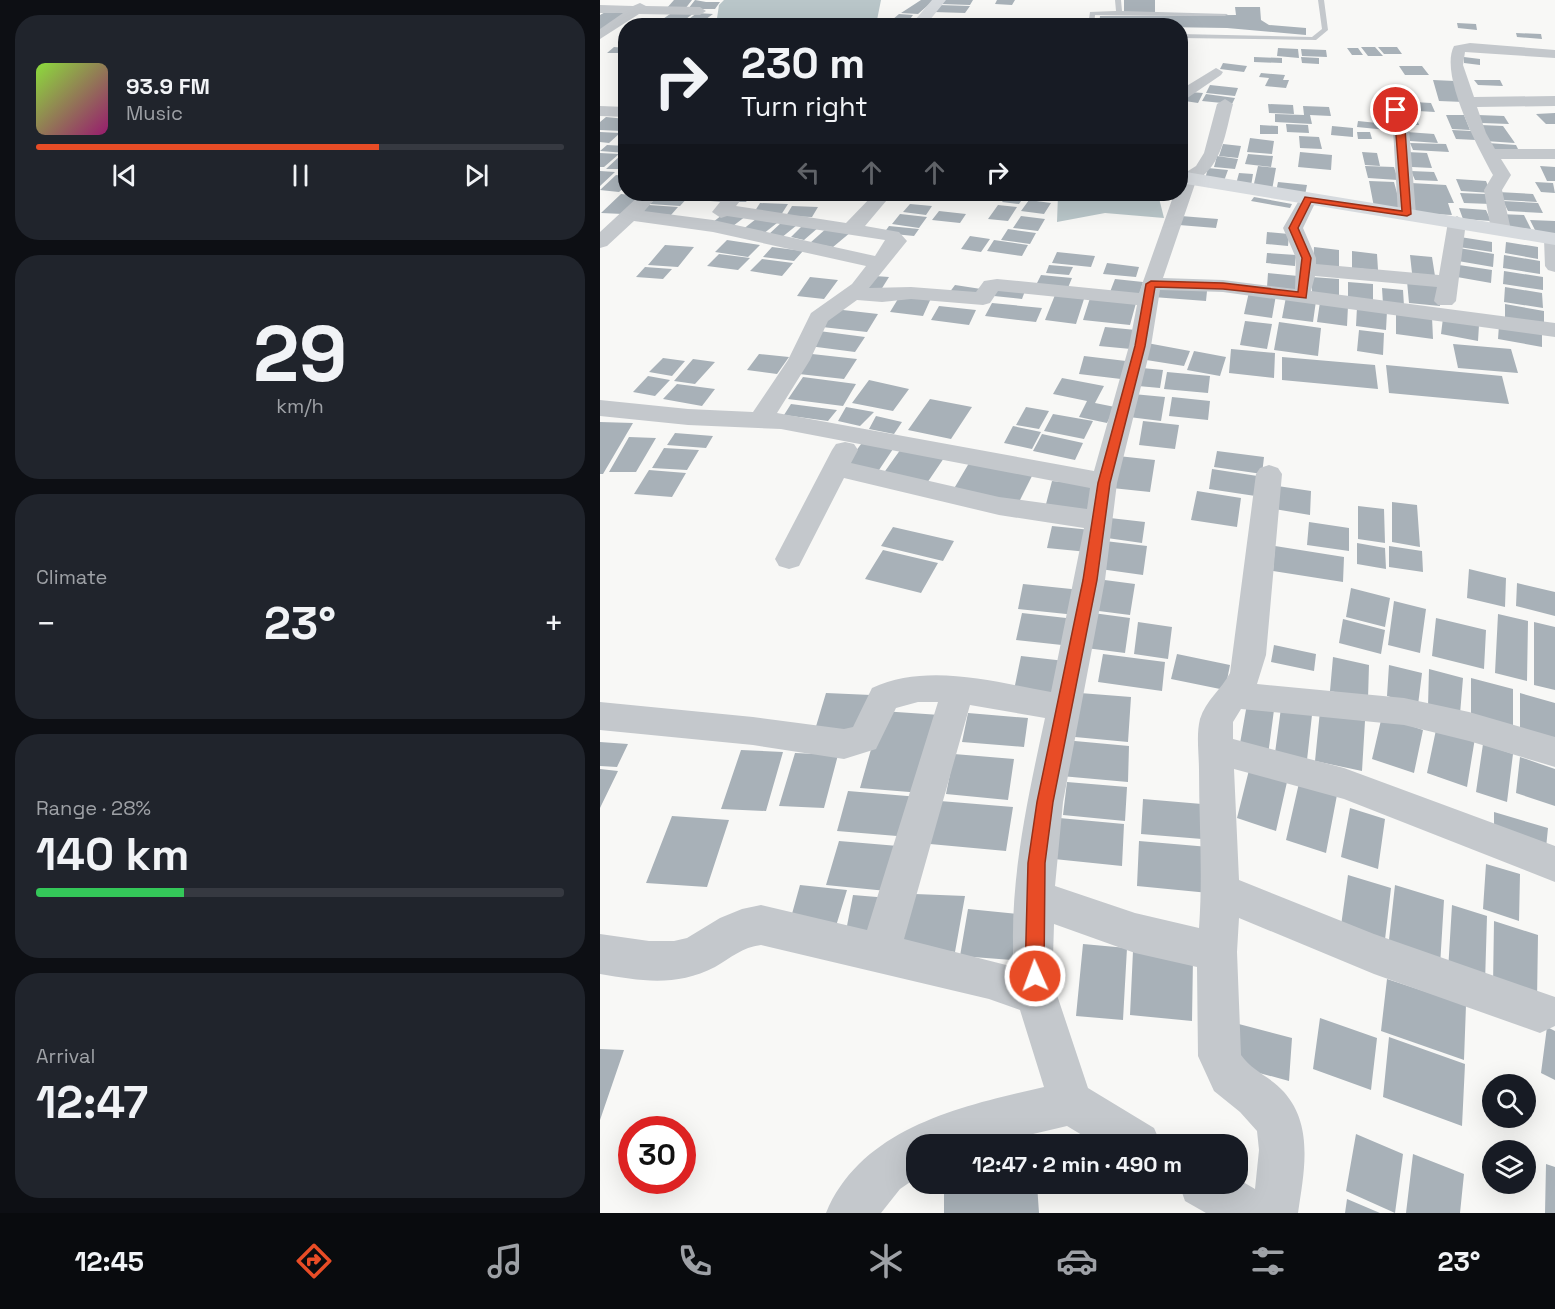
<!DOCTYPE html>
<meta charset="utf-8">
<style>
body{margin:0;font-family:"Space Grotesk",sans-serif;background:#20242c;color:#f1f3f6;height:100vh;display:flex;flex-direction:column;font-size:22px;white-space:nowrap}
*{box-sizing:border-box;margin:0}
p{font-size:20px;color:#9ea1a6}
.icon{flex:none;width:33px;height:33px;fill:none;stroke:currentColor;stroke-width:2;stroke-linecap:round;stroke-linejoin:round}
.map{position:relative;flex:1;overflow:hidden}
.drawer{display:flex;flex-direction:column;gap:15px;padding:15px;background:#0d0f14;width:600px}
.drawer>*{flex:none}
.top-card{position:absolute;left:18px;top:18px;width:570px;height:183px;border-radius:24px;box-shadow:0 6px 24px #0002;background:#171b24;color:#f1f3f6;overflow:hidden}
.tools{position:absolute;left:882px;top:1074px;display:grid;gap:12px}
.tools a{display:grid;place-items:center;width:54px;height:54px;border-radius:50%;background:#171b24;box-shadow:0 6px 24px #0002;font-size:30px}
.speed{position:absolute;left:18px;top:1116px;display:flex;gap:12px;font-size:30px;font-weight:700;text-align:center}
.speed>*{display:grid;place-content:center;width:78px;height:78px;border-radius:50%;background:#171b24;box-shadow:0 6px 24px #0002;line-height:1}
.speed .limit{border:9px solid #d22;background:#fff;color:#111}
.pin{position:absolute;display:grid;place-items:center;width:51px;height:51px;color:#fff;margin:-26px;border:3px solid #fff;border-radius:50%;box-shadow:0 2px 6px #0007}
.me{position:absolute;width:66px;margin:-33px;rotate:358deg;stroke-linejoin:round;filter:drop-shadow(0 0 4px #0008)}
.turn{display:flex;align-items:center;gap:21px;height:126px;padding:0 24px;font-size:27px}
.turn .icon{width:78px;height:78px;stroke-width:2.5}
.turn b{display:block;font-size:42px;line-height:51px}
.lanes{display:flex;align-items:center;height:57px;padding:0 24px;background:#0003;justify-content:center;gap:30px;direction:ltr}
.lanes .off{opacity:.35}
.big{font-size:45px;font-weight:700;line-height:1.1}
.drawer .tile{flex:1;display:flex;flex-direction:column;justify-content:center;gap:9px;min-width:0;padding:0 21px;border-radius:24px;background:#20242c}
.drawer .dial{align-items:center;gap:0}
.dial b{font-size:78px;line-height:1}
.song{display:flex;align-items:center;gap:18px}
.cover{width:72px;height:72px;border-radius:9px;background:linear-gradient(135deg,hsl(90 70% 55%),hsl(320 70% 35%))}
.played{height:6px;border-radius:3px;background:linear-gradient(90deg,#e84c26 65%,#363941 65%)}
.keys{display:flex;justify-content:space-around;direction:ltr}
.heat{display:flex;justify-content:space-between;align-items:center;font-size:33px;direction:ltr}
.charge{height:9px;border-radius:4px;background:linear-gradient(90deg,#34c759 28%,#363941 0)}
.trip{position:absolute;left:306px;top:1134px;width:342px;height:60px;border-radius:24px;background:#171b24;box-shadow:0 6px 24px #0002;font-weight:700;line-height:60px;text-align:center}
.tabs{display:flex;height:96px;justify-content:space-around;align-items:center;background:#090b0e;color:#9ea1a6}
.tabs .icon{width:42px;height:42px}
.tabs .selected{color:#e84c26}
.tabs b{font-size:27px;color:#f1f3f6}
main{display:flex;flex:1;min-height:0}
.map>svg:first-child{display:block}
.water{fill:#b9c6c9}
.building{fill:#a8b1b8}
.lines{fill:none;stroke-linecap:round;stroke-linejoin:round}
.lane{fill:#c4c8cc;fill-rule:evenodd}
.street{fill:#c4c8cc;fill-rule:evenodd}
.secondary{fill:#d6dade;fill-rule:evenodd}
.route{fill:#e84c26;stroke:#973119;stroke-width:1.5}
</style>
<main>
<section class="drawer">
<div class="tile">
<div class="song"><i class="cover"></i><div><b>93.9 FM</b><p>Music</p></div></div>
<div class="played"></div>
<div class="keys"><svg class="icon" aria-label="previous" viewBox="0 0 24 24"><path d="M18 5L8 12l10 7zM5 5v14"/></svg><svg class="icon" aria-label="pause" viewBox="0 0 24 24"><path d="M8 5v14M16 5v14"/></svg><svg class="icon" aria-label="next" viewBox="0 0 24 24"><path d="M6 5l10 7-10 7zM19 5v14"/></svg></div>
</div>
<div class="tile dial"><b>29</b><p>km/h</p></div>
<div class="tile"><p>Climate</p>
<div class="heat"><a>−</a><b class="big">23°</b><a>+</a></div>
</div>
<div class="tile"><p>Range · 28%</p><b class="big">140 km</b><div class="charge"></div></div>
<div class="tile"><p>Arrival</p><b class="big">12:47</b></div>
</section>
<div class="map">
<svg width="955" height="1213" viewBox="0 0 955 1213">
<rect width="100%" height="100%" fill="#f8f8f6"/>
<path class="water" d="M124,0H281L277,20L257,25L222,22L217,26L116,25L119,5Z
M458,194H558L564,218L505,213L457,222Z"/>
<path class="building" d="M74,0H92L85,9H66Z
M95,0L106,2H120L115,9H88Z
M321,0H334L318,14L301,13Z
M343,0H373L370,5L340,4Z
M397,0H415L412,5L395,4Z
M524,0H555V12H524Z
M339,5L370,6L365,13L334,12Z
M635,7H660L661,20L669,25L706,28V35L627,28L499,26L500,16L636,15Z
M9,10L34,11L0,33V15Z
M73,12L94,13L82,22L60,21Z
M97,13L113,14L98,25L82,24Z
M299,14L313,15L305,26H285Z
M857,23L876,24L877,30L858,28Z
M916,33L941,34L942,39L917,37Z
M14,47L26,48V50L21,53H7Z
M761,47H775L783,56H768Z
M778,47H797L802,54H784Z
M678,48L698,49L699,58L677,56Z
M747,48H758L763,55H752Z
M701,49L726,50L727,57L702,56Z
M654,57L682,58V63L654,62Z
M701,57L719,58V64L702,63Z
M864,57L880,59V65L864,63Z
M623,63L647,66L644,72L620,69Z
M799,66H822L829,75H805Z
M661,73L685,75L683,80H689L686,88L665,86L669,78L659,77Z
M833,80L855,81L864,102L839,101Z
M874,80H900L903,86L878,85Z
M610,85L638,88L635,96L606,93Z
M590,92L603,93L598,103L585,101Z
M606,94L635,98L632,104L602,101Z
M814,102L831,103L835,112L818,111Z
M668,104L693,105L694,114L669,113Z
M703,106L729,107L731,116L710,115L712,124L675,122V114L704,115Z
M800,113L815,114L819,125H804Z
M955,113V124H946L936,114Z
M846,115H864L870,130L852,129Z
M878,115L904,116L909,124L882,123Z
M6,117L26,119V128L22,131L0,130V122Z
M758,121L787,124V130L757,127Z
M686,124L708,125L709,133L687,132Z
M660,125L678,126V134H660Z
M881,125L903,126L915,143L885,141Z
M732,126L753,128V137L731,135Z
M852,130L872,131L876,140L856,139Z
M0,132L20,133L9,143L0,142Z
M757,132H770L772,139H758Z
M807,132L834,134L838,143L810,141Z
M699,136L719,137L722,149L700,148Z
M650,138L674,141L672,154L647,152Z
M810,143L846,144L849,152L813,150Z
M888,143L916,145L920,153L891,151Z
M623,144L641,146L638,158L619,156Z
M7,145L26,146V153L0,151Z
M700,152L732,155L731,170L698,167Z
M762,152L777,153L780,166L765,165Z
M807,152L827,153L832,168L812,167Z
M0,153L19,154L4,167H0Z
M648,154L673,156L671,167L645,164Z
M21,155H26V165L21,169H6Z
M617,156L638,159L635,169L614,167Z
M658,166L676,168L672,190L653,188Z
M765,166L794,167L798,180L768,178Z
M940,166L955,167V181H947Z
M608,168L628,170L624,181L605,179Z
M0,171L15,172L0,186Z
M811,171L834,172L838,181L815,180Z
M639,173L653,174L651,186L636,184Z
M16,175L26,176V186L19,192L0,190Z
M856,179L886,181L891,193L861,191Z
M769,181L794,182L801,208L774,207Z
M678,182L707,185L705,195L676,192Z
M935,182L953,183L955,193L941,192Z
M811,183L846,185L854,203H848L852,215L815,213Z
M898,192L933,194L937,202L902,200Z
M860,193L886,194L891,204L864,203Z
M21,194L42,196L23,214L1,213Z
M59,194L89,196L80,206L50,204Z
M140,194H152L146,202H134Z
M318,194H342L337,200L315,197Z
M408,194H426L419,204L402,202Z
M434,194H459L454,201L431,198Z
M654,197L692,204L690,208L651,201Z
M429,200L451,203L444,214L421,211Z
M903,201L938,203L943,213L908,211Z
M160,203L188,204L181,215L153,214Z
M310,204L332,206L326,215L303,212Z
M49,205L78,207L71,215L42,213Z
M398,205L417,207L408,221L388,219Z
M192,206L218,207L212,217L186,216Z
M859,208L886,210L891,221L863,219Z
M339,211L366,214L360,223L332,220Z
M126,212L146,216L133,226L113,222Z
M300,214L327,217L319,228L292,224Z
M898,214L924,215L932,231L905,230Z
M421,216L445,219L438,231L413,228Z
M581,216L618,219L616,228L579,225Z
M156,219L177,223L163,234L142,230Z
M930,220L955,221V235L937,234Z
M182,222L197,225L181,238L168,235Z
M204,224L219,227L204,240L191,237Z
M289,226L319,229L314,236L284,233Z
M228,227L251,232L233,247L210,243Z
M408,229L436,233L430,244L401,240Z
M667,232L689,234L688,246L666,244Z
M370,236L390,239L381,252L361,249Z
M860,237L892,242V252L859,247Z
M127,240L160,245L148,257L115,252Z
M394,240L428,245L422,256L387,251Z
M906,242L938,247V259L905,253Z
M65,245L94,247L78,267L48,265Z
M172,247L203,251L194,261L163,257Z
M714,247L739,250V269L713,266Z
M859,248L894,254L893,267L858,261Z
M752,251L777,254L778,270L752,268Z
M457,252L495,256L491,267L452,263Z
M667,253L696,255L695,266L666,263Z
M119,254L150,258L138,270L107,266Z
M810,255L832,257L835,276L812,273Z
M904,255L940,261V274L903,268Z
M162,259L193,263L182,276L150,271Z
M507,263L539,267L536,277L503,274Z
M449,265L473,267L469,275L446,273Z
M859,265L892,270L891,283L857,277Z
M45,267L72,269L63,279L36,277Z
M904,271L943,277V290L903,284Z
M668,273L698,276L697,290L667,287Z
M441,275L472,278L467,290L435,287Z
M275,276L289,277L279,293L264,292Z
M210,277L238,280L224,299L197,296Z
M712,277L739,279V296L712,294Z
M515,279L543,282L539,295L510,292Z
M807,281L837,284L840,306L809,303Z
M748,282L773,284V302L748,299Z
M355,285L381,289L375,297L349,293Z
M556,287L607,291L606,301L553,297Z
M905,287L942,293L943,308L904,302Z
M398,288L425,291L422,299L394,296Z
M782,288L803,290L804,306L783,304Z
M649,292L676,295L672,318L644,314Z
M301,294L332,296L323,316L290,312Z
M455,295L484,299L476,324L445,320Z
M686,297L716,301L713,322L682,318Z
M490,298L536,303L530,325L483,320Z
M720,302L748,306L747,326L717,322Z
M392,303L442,308L436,322L385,316Z
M905,304L944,311V327L905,320Z
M339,306L376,310L369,325L331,320Z
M757,307L787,311L786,330L756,326Z
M234,309L278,314L267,332L222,327Z
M796,313L832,317L833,339L796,334Z
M843,318L879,325L878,341L841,334Z
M645,321L672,324L667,349L640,345Z
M679,322L721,328L718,356L674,350Z
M899,325L942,332V347L898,339Z
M505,327L536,330L531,349L499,346Z
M759,330L784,333L783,355L757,351Z
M219,331L265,337L255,352L209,346Z
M547,343L590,351L584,366L540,359Z
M853,344L911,349L918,373L858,368Z
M631,349L675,353L674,378L629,373Z
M594,351L626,357L620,376L587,370Z
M159,354L189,357L177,374L147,370Z
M212,354L257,359L244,379L199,374Z
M484,356L526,361L521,379L479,374Z
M682,357L775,365L778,389L682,380Z
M63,358L85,361L72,376L49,372Z
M93,359L115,362L95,384L74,381Z
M786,365L902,376L909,404L789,393Z
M542,368L563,370L560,388L538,386Z
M567,372L610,376L608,393L564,389Z
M48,376L70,380L55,396L33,392Z
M203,377L256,384L243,406L188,399Z
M462,378L504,386L495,403L515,407L507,423L479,417L487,401L453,394Z
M269,380L309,389L293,411L252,403Z
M77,384L115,389L102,406L63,399Z
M533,394L565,397L561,421L529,417Z
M572,397L610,401L608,420L569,416Z
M330,399L372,407L351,439L308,430Z
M191,404L237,410L228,421L184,415Z
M246,407L274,412L260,426L238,421Z
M426,407L449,411L439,429L416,425Z
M453,414L493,421L484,439L444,431Z
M276,416L302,422L294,434L269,429Z
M543,421L579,425L575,449L539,445Z
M0,422L33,423L3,474H0Z
M413,426L441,432L432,449L404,443Z
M75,433L113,436L106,448L67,445Z
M442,434L483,443L475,460L433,451Z
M29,437L56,438L36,472H9Z
M264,440L295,446L277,473L245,466Z
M303,446L346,455L327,483L283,474Z
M64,448L99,450L87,470L52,468Z
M617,451L664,457L662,474L614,467Z
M518,456L555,460L550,492L512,488Z
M372,458L434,472L417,506L352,492Z
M612,469L664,477L662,497L609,489Z
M49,470L86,473L72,497L34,494Z
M452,481L493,485L488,512L445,508Z
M671,485L711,491L710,515L669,508Z
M597,491L641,498L637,527L591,520Z
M792,502L817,505L820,547L792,542Z
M758,506L784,509L785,543L758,539Z
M510,518L545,522L542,543L507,538Z
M709,522L749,528V551L707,545Z
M452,526L491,530L488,552L447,548Z
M293,527L354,541L343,561L281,546Z
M505,541L547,546L543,575L500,569Z
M757,543L785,548L786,569L757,564Z
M675,546L744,557L743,582L673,571Z
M789,546L822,551L823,572L789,567Z
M283,550L338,563L321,593L265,579Z
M869,569L906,578L905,607L867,598Z
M497,579L535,584L530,615L491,610Z
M917,583L955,592V616L916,606Z
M423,584L481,590L476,615L418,609Z
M751,588L790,598L785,627L746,617Z
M794,601L826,609L820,653L788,645Z
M422,613L475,619L471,646L416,640Z
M493,613L530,618L525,653L486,648Z
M898,614L928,621L927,681L895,673Z
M836,618L886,630L884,669L832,656Z
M743,619L785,630L781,654L739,643Z
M538,622L572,627L568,659L534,654Z
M934,622L955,627V690L934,685Z
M674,645L716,654L714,671L671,662Z
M503,654L565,662L562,691L498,682Z
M577,654L630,665L625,690L571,679Z
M421,656L465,661L459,695L414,690Z
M733,657L769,665L768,699L730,691Z
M789,665L822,673L818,705L787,696Z
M829,669L863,678L860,714L828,707Z
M871,678L913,689V730L871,716Z
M226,693L271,695L261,735L214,733Z
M480,693L531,697L528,742L475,737Z
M920,693L955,703V743L920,734Z
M647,704L674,710L668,755L639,749Z
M681,708L712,715L707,760L675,753Z
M282,711L340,715L322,793L260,788Z
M720,711L765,721L762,771L715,761Z
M368,713L428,718L424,747L362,742Z
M782,716L823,730L814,773L772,759Z
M837,725L875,738L867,787L827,773Z
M464,740L529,746L528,782L461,776Z
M0,742L28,744L17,767L0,766Z
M883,744L913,754L907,802L876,792Z
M141,750L183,752L166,811L121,809Z
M195,753L238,755L224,808L179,806Z
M354,754L414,759L408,800L346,794Z
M920,757L955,769V806L916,793Z
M0,769L18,771L0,808Z
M649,770L687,782L676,831L637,818Z
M467,782L527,787L525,821L463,815Z
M699,783L737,795L726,853L686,840Z
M248,791L319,797L309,837L237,831Z
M543,799L602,804V839L541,834Z
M340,801L413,807L406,851L330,844Z
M750,808L785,819L778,869L741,857Z
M894,812L948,828L946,848L894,834Z
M72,816L129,820L107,887L46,883Z
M459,818L524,824L522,866L454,859Z
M239,841L298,846L287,891L226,885Z
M539,841L609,847V893L537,886Z
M886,864L920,874L919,921L883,909Z
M748,875L791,888L784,948L740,933Z
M200,885L247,890L236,926L190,921Z
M795,885L844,900L840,966L788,949Z
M315,894L365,896L355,952L301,946Z
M253,895L289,898L276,941L245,936Z
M852,905L887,916L885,983L848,971Z
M368,909L419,914L412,960L360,956Z
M894,921L938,935L937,1001L893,986Z
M483,944L527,948L523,1020L476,1016Z
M533,951L593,957L592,1021L530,1015Z
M787,979L866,1005L864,1060L781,1031Z
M720,1018L777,1038L771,1090L713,1069Z
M635,1023L692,1038L689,1081L630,1065Z
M947,1027L955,1031V1080L941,1073Z
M789,1037L865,1064L862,1126L783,1097Z
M0,1049L24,1050L0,1120Z
M756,1134L803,1154L795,1213L746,1191Z
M813,1154L864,1174L860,1213H806Z
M946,1164L955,1167V1213H945Z
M344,1184H437L439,1213H344Z
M747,1199L780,1213H745Z"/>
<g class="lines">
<path class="lane" d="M515,0H521L522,11L628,14L625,16L495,15L494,26H488L490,12L516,11Z
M718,0H724L728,30L716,40L580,38V34L712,37L722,29Z"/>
<path class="street" d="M40,3L46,6L100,7L106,11L100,15L39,14L0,39V29L23,13H0V5L33,6Z
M870,43L955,50V58L865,52L863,65L874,97L955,96V106L877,107L886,133L895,149H955V159H901L911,175L902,190L911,230L901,236L891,230L884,190L893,175C878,148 839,74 854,46Z
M616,68L623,72L621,75L580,103V90Z
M625,99L633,104C625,133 623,164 596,181L563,278L623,280L695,289L696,258L683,228L702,195L708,194L717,199L703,228L716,258V264L839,275L848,222L857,216L866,222L856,301L852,305H838L834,301L837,287L715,276L711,291L955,323V337L623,292L560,290L551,346L517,483L505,580L463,802L455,886L535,913L599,928C603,875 599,822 599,770C599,754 596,735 600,719C606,700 621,690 630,673L656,474L660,468L669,465L678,468L682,474L666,655L657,684L804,698L869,712L955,737V767L869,741L804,725L641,709L633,722V739L744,768L955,846V882L744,799L634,769L639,880L774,934L955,997V1026L940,1033L774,974L639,918L637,952L641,1055C652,1071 671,1077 684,1092C714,1126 704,1172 698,1213H606L585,1201L579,1184H638V1179L655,1189L659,1150L657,1131L640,1112L614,1091L598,1056L597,967L535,953L454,924L453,957L457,995L488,1088L554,1128L561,1144H497L467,1126L391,1144H316V1178L300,1189L281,1213H226C262,1127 362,1106 444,1087L420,1010L389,999L161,945C142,947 131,958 115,967C76,987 41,981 0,974V934L49,941H74L87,938L120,918L142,909L161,905L267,930L338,702H318L296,708L276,749L244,759L153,745L0,730V702L153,717L244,729L253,727L272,688C328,662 394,682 451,692L484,528L399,515L244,478L199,566L189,569L179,566L175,559L232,450L236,444L245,442L254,444L258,450L251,463L399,497L487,509L490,488L181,429L88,425L0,416V400L88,409L153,412L188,360L211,313L252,284L266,266L113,232L34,221L7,246L0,248V232L41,194H60L44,211L113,220L275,256L285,240L127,216L121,218L112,212L120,202L89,199L80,194H135L140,201L136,206L246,223L274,194H292L265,226L299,232L307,241L269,288L311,287L376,292L384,281L397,279L539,293L574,194H580V176L596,166L604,153L617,104ZM398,291L537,305L529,346L494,471L177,413L210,360L228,321L257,300L282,302L311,299L383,305L390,303ZM370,705L445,718C428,797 408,885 414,967L304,939Z
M797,105L805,110L809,129L816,214L807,220L798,214L793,129L789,110Z
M0,106L26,107V117L0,116Z
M954,233H955V272L948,270L945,266L944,239Z"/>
<path class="secondary" d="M332,0H346L325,26H310Z
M580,171L955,233V245L580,183Z"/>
</g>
<path class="route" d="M794,109L800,110L805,129L811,214L807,216L711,202L698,228L711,258L706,298L623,289L555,287L545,346L510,483L497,580L453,802L445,863L444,976L441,983L435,985L428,983L425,976L428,863L437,802L483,580L498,483L535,346L546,284L551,281L623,283L698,292L702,258L689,228L705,197L802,211Z"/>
</svg>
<div class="tools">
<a><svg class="icon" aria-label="search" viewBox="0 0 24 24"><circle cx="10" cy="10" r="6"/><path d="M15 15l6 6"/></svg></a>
<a><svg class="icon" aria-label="layers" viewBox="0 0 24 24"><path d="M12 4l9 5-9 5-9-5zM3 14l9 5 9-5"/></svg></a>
</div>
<div class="speed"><div class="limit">30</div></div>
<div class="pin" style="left:796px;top:110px;background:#d93025"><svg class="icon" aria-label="arrive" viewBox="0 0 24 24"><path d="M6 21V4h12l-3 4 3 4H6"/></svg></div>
<svg class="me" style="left:435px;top:976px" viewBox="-20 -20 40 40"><circle r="17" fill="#e84c26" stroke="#fff" stroke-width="3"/><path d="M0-11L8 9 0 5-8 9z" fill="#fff"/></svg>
<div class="trip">12:47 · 2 min · 490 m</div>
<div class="top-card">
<div class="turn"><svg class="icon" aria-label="right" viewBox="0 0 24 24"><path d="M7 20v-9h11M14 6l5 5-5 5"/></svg><div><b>230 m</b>Turn right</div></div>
<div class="lanes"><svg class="icon off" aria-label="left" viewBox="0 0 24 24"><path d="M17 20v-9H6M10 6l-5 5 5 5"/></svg><svg class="icon off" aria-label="ahead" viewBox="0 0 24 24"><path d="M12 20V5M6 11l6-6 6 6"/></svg><svg class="icon off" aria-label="ahead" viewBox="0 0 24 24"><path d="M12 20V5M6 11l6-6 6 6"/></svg><svg class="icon" aria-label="right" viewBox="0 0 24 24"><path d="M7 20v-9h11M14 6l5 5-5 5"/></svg></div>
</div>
</div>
</main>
<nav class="tabs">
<b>12:45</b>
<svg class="icon selected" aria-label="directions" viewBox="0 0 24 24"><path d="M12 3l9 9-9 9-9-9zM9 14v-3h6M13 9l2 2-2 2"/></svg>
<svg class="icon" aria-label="music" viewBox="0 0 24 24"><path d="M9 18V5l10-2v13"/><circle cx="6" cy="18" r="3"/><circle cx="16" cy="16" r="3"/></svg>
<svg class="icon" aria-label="phone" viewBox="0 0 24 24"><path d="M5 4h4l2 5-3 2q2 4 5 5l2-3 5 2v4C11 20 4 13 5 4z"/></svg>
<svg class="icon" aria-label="climate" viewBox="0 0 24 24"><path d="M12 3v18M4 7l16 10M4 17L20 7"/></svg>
<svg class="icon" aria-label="car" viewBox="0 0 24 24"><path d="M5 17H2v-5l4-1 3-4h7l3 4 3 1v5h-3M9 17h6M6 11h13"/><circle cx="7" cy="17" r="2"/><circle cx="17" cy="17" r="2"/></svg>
<svg class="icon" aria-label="filters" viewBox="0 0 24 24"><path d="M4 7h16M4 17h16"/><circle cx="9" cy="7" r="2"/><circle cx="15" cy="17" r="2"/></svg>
<b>23°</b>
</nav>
